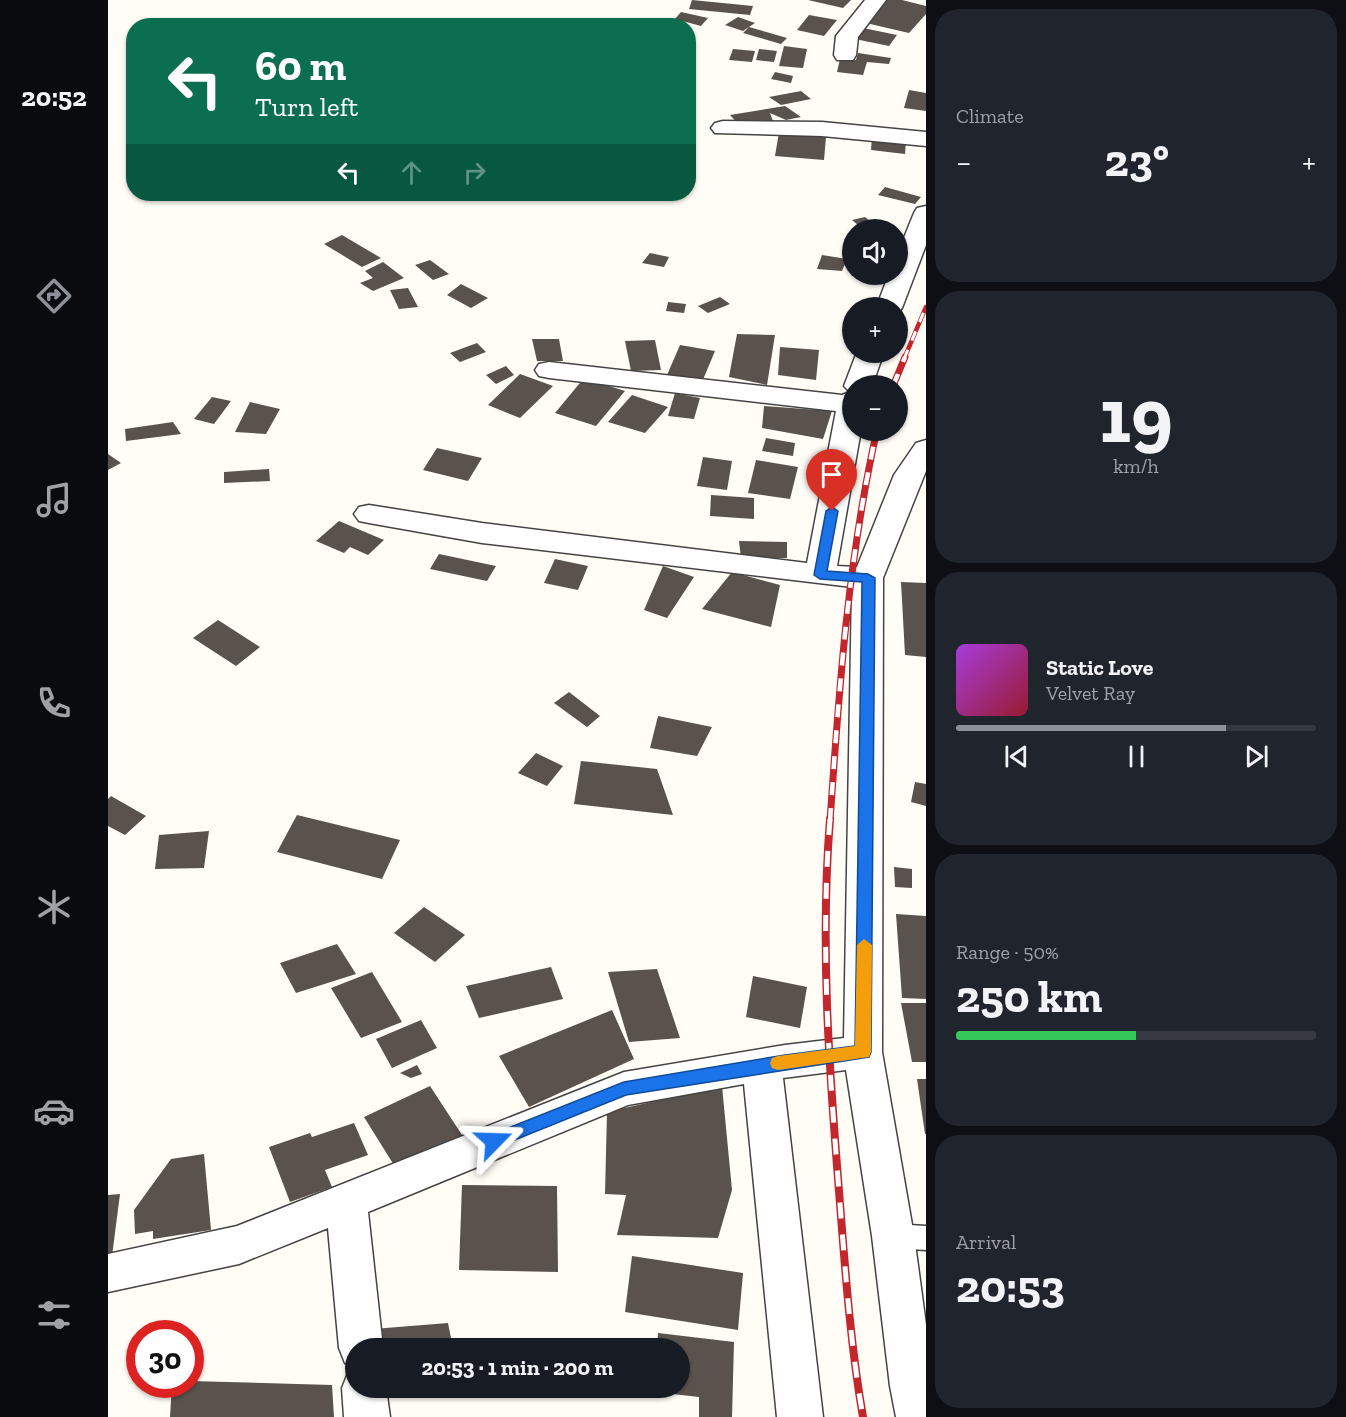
<!DOCTYPE html>
<meta charset="utf-8">
<style>
body{margin:0;font-family:"Zilla Slab",serif;background:#20242c;color:#f1f3f6;height:100vh;display:flex;flex-direction:column;font-size:22px;white-space:nowrap}
*{box-sizing:border-box;margin:0}
p{font-size:20px;color:#9ea1a6}
.icon{flex:none;width:33px;height:33px;fill:none;stroke:currentColor;stroke-width:2;stroke-linecap:round;stroke-linejoin:round}
.map{position:relative;flex:1;overflow:hidden}
.side{display:flex;flex-direction:column;gap:9px;padding:9px;background:#0d0f14;width:420px}
.side>*{flex:none}
.banner{position:absolute;left:18px;top:18px;width:570px;height:183px;border-radius:24px;box-shadow:0 2px 4px #0004;background:#0b6e4f;color:#fff;overflow:hidden}
.buttons{position:absolute;left:734px;top:219px;display:grid;gap:12px}
.buttons a{display:grid;place-items:center;width:66px;height:66px;border-radius:50%;background:#171b24;box-shadow:0 2px 4px #0004;font-size:30px}
.speed{position:absolute;left:18px;top:1320px;display:flex;gap:12px;font-size:30px;font-weight:700;text-align:center}
.speed>*{display:grid;place-content:center;width:78px;height:78px;border-radius:50%;background:#171b24;box-shadow:0 2px 4px #0004;line-height:1}
.speed .limit{border:9px solid #d22;background:#fff;color:#111}
.pin{position:absolute;display:grid;place-items:center;width:51px;height:51px;color:#fff;margin:-62px -26px;border-radius:50% 50% 50% 0;rotate:-45deg;box-shadow:0 0 6px #0007}
.pin .icon{rotate:45deg}
.me{position:absolute;width:66px;margin:-33px;rotate:68deg;stroke-linejoin:round;filter:drop-shadow(0 0 4px #0008)}
.turn{display:flex;align-items:center;gap:21px;height:126px;padding:0 30px;font-size:27px}
.turn .icon{width:78px;height:78px;stroke-width:2.5}
.turn b{display:block;font-size:42px;line-height:51px}
.lanes{display:flex;align-items:center;height:57px;padding:0 30px;background:#0003;justify-content:center;gap:30px;direction:ltr}
.lanes .off{opacity:.35}
.big{font-size:45px;font-weight:700;line-height:1.1}
.side .card{flex:1;display:flex;flex-direction:column;justify-content:center;gap:9px;min-width:0;padding:0 21px;border-radius:24px;background:#20242c}
.side .dial{align-items:center;gap:0}
.dial b{font-size:78px;line-height:1}
.song{display:flex;align-items:center;gap:18px}
.cover{width:72px;height:72px;border-radius:9px;background:linear-gradient(135deg,hsl(280 70% 55%),hsl(350 70% 35%))}
.played{height:6px;border-radius:3px;background:linear-gradient(90deg,#8c9099 75%,#363941 75%)}
.keys{display:flex;justify-content:space-around;direction:ltr}
.heat{display:flex;justify-content:space-between;align-items:center;font-size:33px;direction:ltr}
.charge{height:9px;border-radius:4px;background:linear-gradient(90deg,#34c759 50%,#363941 0)}
.trip{position:absolute;left:237px;top:1338px;width:345px;height:60px;border-radius:30px;background:#171b24;box-shadow:0 2px 4px #0004;font-weight:700;line-height:60px;text-align:center}
main{display:flex;flex:1;min-height:0}
.menu{display:flex;flex-direction:column;width:108px;justify-content:space-around;align-items:center;background:#090b0e;color:#9ea1a6}
.menu .icon{width:42px;height:42px}
.menu .active{color:#8c9099}
.menu b{font-size:27px;color:#f1f3f6}
.map>svg:first-child{display:block}
.building{fill:#5a524d}
.lines{fill:none;stroke-linecap:round;stroke-linejoin:round}
.lane-casing{stroke:#444;stroke-width:3}
.street-casing{stroke:#444;stroke-width:3}
.lane{fill:#fff;fill-rule:evenodd}
.street{fill:#fff;fill-rule:evenodd}
.rail-far2-casing{stroke:#c4262e;stroke-width:4.5}
.rail-far1-casing{stroke:#c4262e;stroke-width:7}
.rail-casing{stroke:#c4262e;stroke-width:8}
.rail-far2{stroke:#fff;stroke-width:3;stroke-dasharray:10;stroke-linecap:butt}
.rail-far1{stroke:#fff;stroke-width:4.5;stroke-dasharray:13;stroke-linecap:butt}
.rail{stroke:#fff;stroke-width:5;stroke-dasharray:16;stroke-linecap:butt}
.route{fill:#1a73e8;stroke:#114b97;stroke-width:1.5}
.slow{fill:#f59e0b}
</style>
<main>
<nav class="menu">
<b>20:52</b>
<svg class="icon active" aria-label="directions" viewBox="0 0 24 24"><path d="M12 3l9 9-9 9-9-9zM9 14v-3h6M13 9l2 2-2 2"/></svg>
<svg class="icon" aria-label="music" viewBox="0 0 24 24"><path d="M9 18V5l10-2v13"/><circle cx="6" cy="18" r="3"/><circle cx="16" cy="16" r="3"/></svg>
<svg class="icon" aria-label="phone" viewBox="0 0 24 24"><path d="M5 4h4l2 5-3 2q2 4 5 5l2-3 5 2v4C11 20 4 13 5 4z"/></svg>
<svg class="icon" aria-label="climate" viewBox="0 0 24 24"><path d="M12 3v18M4 7l16 10M4 17L20 7"/></svg>
<svg class="icon" aria-label="car" viewBox="0 0 24 24"><path d="M5 17H2v-5l4-1 3-4h7l3 4 3 1v5h-3M9 17h6M6 11h13"/><circle cx="7" cy="17" r="2"/><circle cx="17" cy="17" r="2"/></svg>
<svg class="icon" aria-label="filters" viewBox="0 0 24 24"><path d="M4 7h16M4 17h16"/><circle cx="9" cy="7" r="2"/><circle cx="15" cy="17" r="2"/></svg>
</nav>
<div class="map">
<svg width="818" height="1417" viewBox="0 0 818 1417">
<rect width="100%" height="100%" fill="#fffdf5"/>
<path class="building" d="M584,0L645,6L642,15L581,9Z
M700,0H743L735,8Z
M779,0H794L818,6V14L801,33L758,23Z
M573,12L600,18L593,26L567,19Z
M701,15L729,20L716,36L689,30Z
M630,17L647,23L635,31L617,25Z
M641,27L679,38L673,44L635,33Z
M755,28L789,35L781,46L747,39Z
M676,46L699,49L695,68L671,66Z
M625,49L647,51L644,62L621,60Z
M651,49L669,51L666,62L648,60Z
M750,53L783,58L781,64L759,62L755,75L729,72L732,59L748,60Z
M667,72L685,76L683,83L663,79Z
M801,90L818,93V111L796,108Z
M693,91L703,99L673,105L661,97Z
M677,106L693,117L678,120L662,113L665,121L633,127L622,115Z
M671,132L718,137L716,160L667,156Z
M764,137L798,142L797,154L763,150Z
M777,187L813,197L807,204L770,195Z
M757,217L773,230H756L744,220Z
M234,235L273,258L254,267L216,244Z
M542,253L561,257L556,267L534,263Z
M714,255L739,259L734,271L709,269Z
M322,260L341,274L325,280L307,265Z
M275,262L296,278L265,291L252,283L265,278L257,271Z
M353,284L380,298L363,308L339,295Z
M300,288L310,307L291,309L282,290Z
M612,297L622,304L600,313L590,306Z
M560,302L578,304L576,313L558,311Z
M629,334L667,335L659,385L621,377Z
M424,339H451L455,361H429Z
M547,340L553,370L523,371L517,341Z
M369,343L378,352L352,362L342,353Z
M572,345L607,351L594,382L559,375Z
M672,347L711,350L708,380L670,375Z
M398,366L406,375L388,384L378,375Z
M412,374L445,386L412,418L380,405Z
M476,378L517,391L488,426L447,413Z
M567,393L592,398L586,419L560,416Z
M524,395L560,407L537,433L500,422Z
M104,397L123,401L106,424L86,419Z
M142,402L172,409L158,434L127,432Z
M656,406L724,411L715,439L654,428Z
M65,422L73,434L18,441L17,429Z
M658,438L687,443L685,456L654,451Z
M329,448L374,458L360,481L315,470Z
M0,454L13,463L0,470Z
M595,457L624,461L619,490L589,486Z
M648,460L690,467L682,499L640,493Z
M161,469L162,481L116,483V472Z
M603,495L646,498V519L602,516Z
M231,521L276,540L260,555L242,547L236,553L208,541Z
M631,541L679,542V558H633Z
M331,554L388,566L379,581L322,569Z
M447,559L480,566L470,590L436,583Z
M555,566L586,577L559,618L536,610Z
M624,572L672,585L663,627L594,609Z
M793,582L818,583V657L797,655Z
M110,620L152,647L128,666L85,638Z
M461,692L492,716L479,727L446,703Z
M550,716L604,727L589,756L542,748Z
M428,753L455,766L439,786L410,773Z
M473,761L549,769L565,815L466,804Z
M807,782L818,784V806L803,802Z
M3,796L38,816L17,835L0,826V799Z
M189,815L292,840L274,879L169,852Z
M101,831L96,868L47,869L51,835Z
M786,867L804,869V888L787,887Z
M316,907L357,935L327,962L286,933Z
M788,914L818,916V999L794,998Z
M229,944L248,974L188,993L172,963Z
M443,967L455,999L371,1018L358,986Z
M549,969L572,1038L521,1042L500,972Z
M264,972L294,1022L253,1038L223,988Z
M645,976L699,987L692,1028L638,1017Z
M793,1003H818V1062H804Z
M504,1010L526,1059L421,1107L391,1056Z
M313,1020L329,1048L284,1068L268,1039Z
M309,1065L314,1074L303,1078L292,1073Z
M809,1079H818V1134H817Z
M322,1086L356,1138L289,1170L256,1117Z
M614,1086L624,1190L610,1238L509,1235L518,1195L497,1194L499,1112Z
M246,1123L260,1155L217,1170L224,1187L182,1202L161,1147L202,1133L204,1137Z
M96,1154L103,1230L45,1239V1231L27,1234L26,1210L63,1159Z
M354,1185L449,1186L450,1272L351,1270Z
M12,1194L4,1256H0V1195Z
M524,1256L635,1273L630,1330L517,1312Z
M340,1323L345,1348H266L265,1329Z
M550,1333L626,1342L624,1417H591V1397L547,1392V1388H572V1348H549Z
M82,1381L224,1385L226,1417H62L64,1384H82Z"/>
<g class="lines">
<g class="lane-casing">
<path id="lane" d="M785,1224L818,1226V1250L785,1248L776,1245L772,1236L776,1227Z"/>
</g>
<g class="street-casing">
<path id="street" d="M757,0H778L750,37L748,55L745,60H729L726,55L728,36Z
M615,121L714,122L818,132V146L714,136L607,133L603,128L607,123Z
M818,206V245L794,308L789,314V308H768L781,274H789V255L806,213L809,208Z
M749,352H776L764,386H744V430H753L729,566L749,567L786,475L808,443L818,440V471L775,578L774,1052L806,1236L818,1325V1417H788L782,1386L764,1236L738,1070L675,1078L715,1417H669L636,1084L520,1105L260,1212L275,1348H248V1367L237,1363L231,1348L220,1228L131,1264L0,1292V1254L129,1226L516,1072L677,1045L736,1038L744,587L374,543L261,523L251,521L246,514L251,507L261,505L374,523L699,563L728,411L441,378L431,376L427,370L431,364L441,362L734,395L742,392L736,386Z
M248,1370V1388H278L282,1417H236L234,1388L240,1373Z"/>
</g>
<use href="#lane" class="lane"/>
<use href="#street" class="street"/>
<g class="rail-far2-casing">
<path id="rail-far2" d="M796,359L818,307"/>
</g>
<g class="rail-far1-casing">
<path id="rail-far1" d="M785,386L797,357
M722,821C731,690 740,558 769,430"/>
</g>
<g class="rail-casing">
<path id="rail" d="M722,819C712,944 721,1067 731,1191C737,1267 742,1342 755,1417"/>
</g>
<use href="#rail-far2" class="rail-far2"/>
<use href="#rail-far1" class="rail-far1"/>
<use href="#rail" class="rail"/>
</g>
<path class="route" d="M724,507L730,511L719,571L760,574L767,578L763,1052L761,1057L518,1095L392,1146L386,1148L380,1146L378,1141L380,1136L516,1082L677,1055L747,1046L754,582L712,579L706,575L718,511Z"/>
<path class="slow" d="M756,939L764,945L763,1052L761,1057L670,1070L664,1068L662,1063L664,1058L670,1056L747,1046L749,945Z"/>
</svg>
<div class="buttons">
<a><svg class="icon" aria-label="sound" viewBox="0 0 24 24"><path d="M4 9h4l5-4v14l-5-4H4zM17 9q2 3 0 6"/></svg></a>
<a>+</a>
<a>−</a>
</div>
<div class="speed"><div class="limit">30</div></div>
<div class="pin" style="left:724px;top:511px;background:#d93025"><svg class="icon" aria-label="arrive" viewBox="0 0 24 24"><path d="M6 21V4h12l-3 4 3 4H6"/></svg></div>
<svg class="me" style="left:386px;top:1141px" viewBox="-20 -20 40 40"><path d="M0-17L14 15 0 8-14 15z" fill="#1a73e8" stroke="#fff" stroke-width="4"/></svg>
<div class="trip">20:53 · 1 min · 200 m</div>
<div class="banner">
<div class="turn"><svg class="icon" aria-label="left" viewBox="0 0 24 24"><path d="M17 20v-9H6M10 6l-5 5 5 5"/></svg><div><b>60 m</b>Turn left</div></div>
<div class="lanes"><svg class="icon" aria-label="left" viewBox="0 0 24 24"><path d="M17 20v-9H6M10 6l-5 5 5 5"/></svg><svg class="icon off" aria-label="ahead" viewBox="0 0 24 24"><path d="M12 20V5M6 11l6-6 6 6"/></svg><svg class="icon off" aria-label="right" viewBox="0 0 24 24"><path d="M7 20v-9h11M14 6l5 5-5 5"/></svg></div>
</div>
</div>
<section class="side">
<div class="card"><p>Climate</p>
<div class="heat"><a>−</a><b class="big">23°</b><a>+</a></div>
</div>
<div class="card dial"><b>19</b><p>km/h</p></div>
<div class="card">
<div class="song"><i class="cover"></i><div><b>Static Love</b><p>Velvet Ray</p></div></div>
<div class="played"></div>
<div class="keys"><svg class="icon" aria-label="previous" viewBox="0 0 24 24"><path d="M18 5L8 12l10 7zM5 5v14"/></svg><svg class="icon" aria-label="pause" viewBox="0 0 24 24"><path d="M8 5v14M16 5v14"/></svg><svg class="icon" aria-label="next" viewBox="0 0 24 24"><path d="M6 5l10 7-10 7zM19 5v14"/></svg></div>
</div>
<div class="card"><p>Range · 50%</p><b class="big">250 km</b><div class="charge"></div></div>
<div class="card"><p>Arrival</p><b class="big">20:53</b></div>
</section>
</main>
